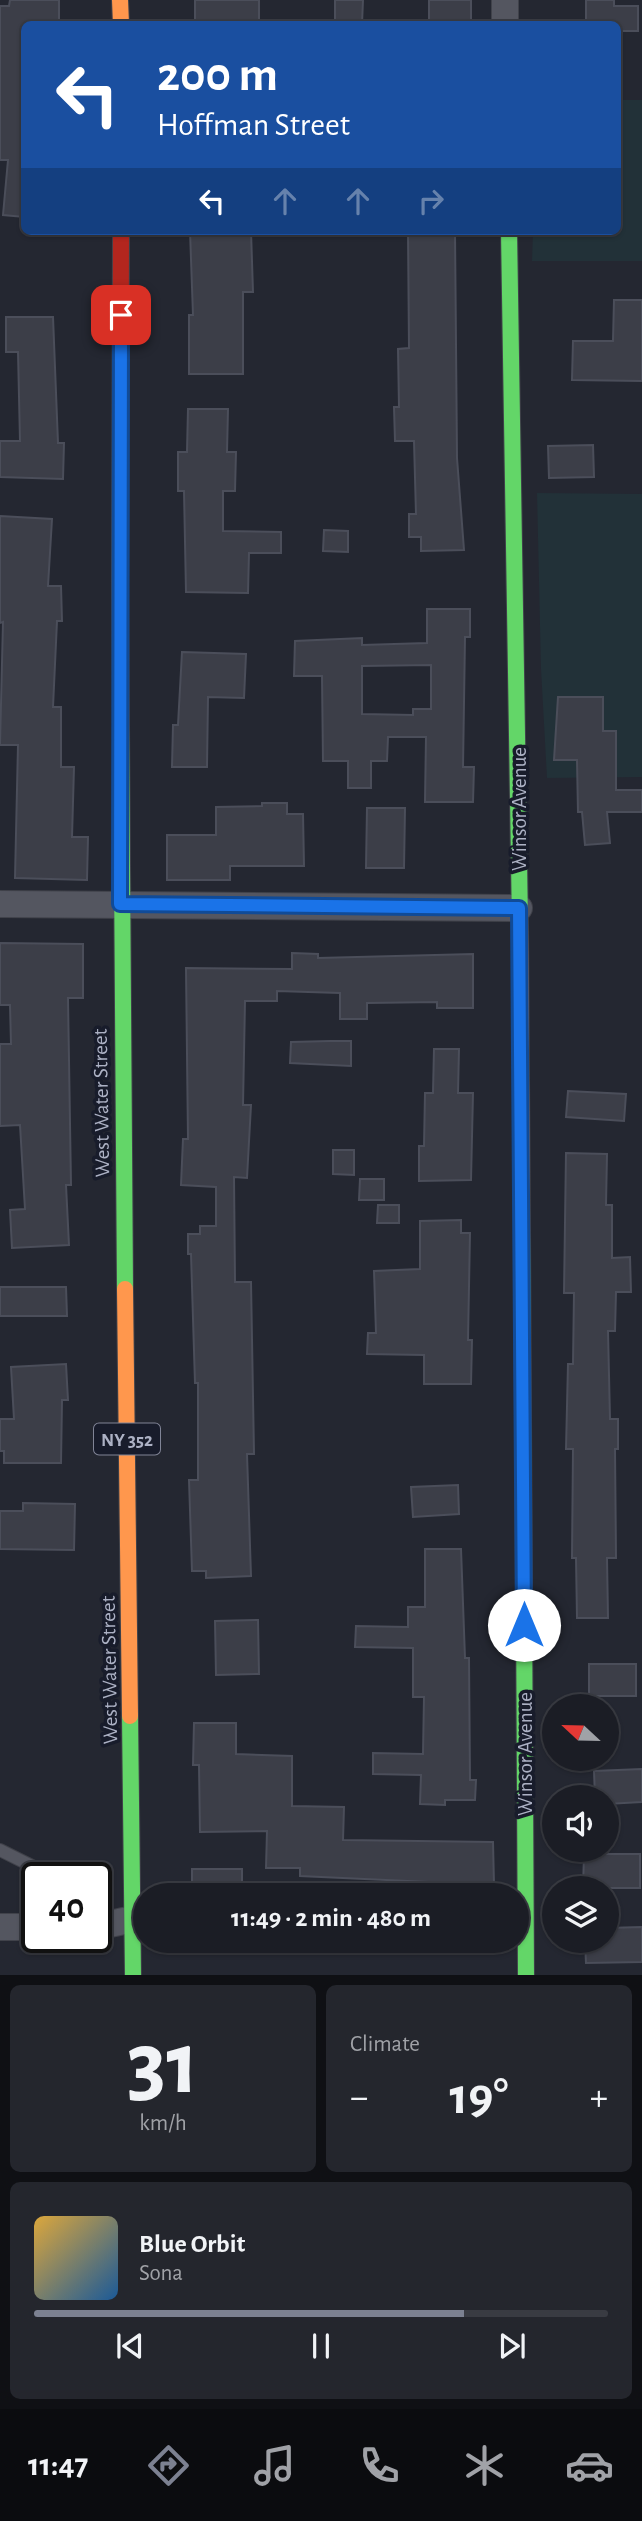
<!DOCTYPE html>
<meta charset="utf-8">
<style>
body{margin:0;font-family:"Alegreya Sans",sans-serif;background:#24262d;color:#f1f3f6;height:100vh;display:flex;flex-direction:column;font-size:26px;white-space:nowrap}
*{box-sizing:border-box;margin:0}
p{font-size:23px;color:#a0a2a7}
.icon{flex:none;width:38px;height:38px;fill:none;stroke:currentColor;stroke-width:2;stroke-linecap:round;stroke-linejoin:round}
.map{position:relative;height:1975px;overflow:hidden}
.details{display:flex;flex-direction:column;gap:10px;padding:10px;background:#0f1014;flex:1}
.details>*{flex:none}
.guide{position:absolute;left:21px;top:21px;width:600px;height:214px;border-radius:10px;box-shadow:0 2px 5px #0004,0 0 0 2px #393b42;background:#1a4fa0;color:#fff;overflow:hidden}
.needle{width:46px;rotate:292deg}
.fabs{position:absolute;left:542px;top:1694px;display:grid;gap:14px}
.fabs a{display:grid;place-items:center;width:77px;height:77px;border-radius:50%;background:#1b1d25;box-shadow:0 2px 5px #0004,0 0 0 2px #393b42;font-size:35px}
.speed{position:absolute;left:21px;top:1862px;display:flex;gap:14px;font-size:35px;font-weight:700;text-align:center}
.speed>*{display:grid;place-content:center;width:91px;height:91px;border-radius:50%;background:#1b1d25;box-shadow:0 2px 5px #0004,0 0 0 2px #393b42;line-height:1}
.speed .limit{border:4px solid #111;border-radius:10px;background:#fff;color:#111}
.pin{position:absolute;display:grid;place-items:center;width:60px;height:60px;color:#fff;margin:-30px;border-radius:14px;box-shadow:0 4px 10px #0006}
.me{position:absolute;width:77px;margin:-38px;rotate:0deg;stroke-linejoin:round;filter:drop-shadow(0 0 5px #0008)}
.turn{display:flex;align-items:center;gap:24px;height:147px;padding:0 21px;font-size:32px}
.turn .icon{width:91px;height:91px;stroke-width:2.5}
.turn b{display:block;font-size:49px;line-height:60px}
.lanes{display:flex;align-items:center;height:66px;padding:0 21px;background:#0003;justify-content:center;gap:35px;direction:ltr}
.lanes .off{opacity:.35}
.big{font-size:52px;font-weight:600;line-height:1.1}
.details .card{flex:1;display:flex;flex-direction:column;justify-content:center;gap:10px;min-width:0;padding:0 24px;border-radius:10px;background:#24262d}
.details .dial{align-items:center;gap:0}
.dial b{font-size:91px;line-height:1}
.song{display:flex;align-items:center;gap:21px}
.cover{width:84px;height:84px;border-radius:10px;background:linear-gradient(135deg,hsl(40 70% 55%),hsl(210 70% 35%))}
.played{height:7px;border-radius:4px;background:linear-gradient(90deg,#7c8191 75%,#393b42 75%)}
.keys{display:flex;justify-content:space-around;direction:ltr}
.heat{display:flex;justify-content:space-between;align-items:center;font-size:38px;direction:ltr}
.details .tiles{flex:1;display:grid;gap:10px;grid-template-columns:1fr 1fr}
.card:last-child{grid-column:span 2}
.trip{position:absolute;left:133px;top:1883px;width:396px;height:70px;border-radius:35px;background:#1b1d25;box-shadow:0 2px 5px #0004,0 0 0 2px #393b42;font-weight:600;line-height:70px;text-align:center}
.dock{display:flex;height:112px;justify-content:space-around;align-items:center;background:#0b0c0f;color:#a0a2a7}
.dock .icon{width:49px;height:49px}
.dock .selected{color:#7c8191}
.dock b{font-size:32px;color:#f1f3f6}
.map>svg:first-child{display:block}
.green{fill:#223138}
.building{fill:#3c3e48;stroke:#4b4e5a;stroke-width:2;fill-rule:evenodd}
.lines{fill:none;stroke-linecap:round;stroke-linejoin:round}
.lane-casing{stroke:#40424a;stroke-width:14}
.street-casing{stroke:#40424a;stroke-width:28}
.fast-casing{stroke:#40424a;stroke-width:18}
.slow-casing{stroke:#40424a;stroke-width:18}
.jam-casing{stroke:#40424a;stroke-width:18}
.lane{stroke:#545660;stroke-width:12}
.street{stroke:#545660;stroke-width:26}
.fast{stroke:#63d668;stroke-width:16}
.slow{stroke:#ff974d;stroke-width:16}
.jam{stroke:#b3261e;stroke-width:16}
.route-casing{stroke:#114b97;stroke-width:18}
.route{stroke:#1a73e8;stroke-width:12}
.labels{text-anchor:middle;stroke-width:7;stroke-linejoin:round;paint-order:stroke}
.shield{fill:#181c2b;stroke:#808496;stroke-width:2}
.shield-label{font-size:19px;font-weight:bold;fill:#acb1c4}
.street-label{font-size:21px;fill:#acb1c4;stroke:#181c2b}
</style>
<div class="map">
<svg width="642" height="1975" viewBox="0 0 642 1975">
<rect width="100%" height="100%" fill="#242731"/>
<path class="green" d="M618,100H642V261H532L533,231H618Z
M537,493L642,494V777L547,778L541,669Z"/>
<path class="building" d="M10,0H59V24H24V217L3,215L8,160H0V6H9Z
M195,0H259V24H195Z
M335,0H363L362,24H335Z
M429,0H471V22H429Z
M586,0H614V6H638V31H618V24H586Z
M190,231H251L253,292H243V374H189V315H193Z
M408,231H455L457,458L464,550L421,551V537H409V514H416L414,441H395L394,407H399L398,349L409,348Z
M614,300H642V381L572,380L573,341H613Z
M6,317H53L58,443H64L63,479L0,477V441H20L18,352H6Z
M188,409H228L227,452H236L235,491H223V531L281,532V553H249L248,593L186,592L184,491H178V452H187Z
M593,445L594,477L549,478L548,446Z
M0,516L52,519L48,586H61L62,621H57L53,707H61V767H74L72,837H88L87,880L15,878L18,745H0L3,622L0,623Z
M324,530L348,531V552L323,551Z
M427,609H470V637H465L463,767H474L473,802H425L426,737H388L387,761H371V788H348V761H323L322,676H294L295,641L362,638V645L427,643ZM431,665V709H413V715L362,714V666Z
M182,652L246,654L244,698L208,697L207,767H172L173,725H178Z
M558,697H603V731H616V790H642V812H607L610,843L585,845L582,812H578L577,760H554Z
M262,803H287V814H303L304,866H230V880H167V835H216V807L262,806Z
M367,808H405L404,868H366Z
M0,943L83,944V998H68L71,1185H66L69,1245L12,1248L10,1210L25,1209L20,1125L0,1126V1044H11L10,1005H0Z
M292,953L318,954V958L473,954V1008H437V1002L367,1003V1019H340V993L277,991V1001H245L243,1105H251L247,1178L234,1177L235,1282H251L254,1454H247L251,1576L206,1578V1571H192L189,1480H198V1383H195L191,1254H188V1234H200V1226H216V1187L181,1185L183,1139H188L186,968L292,969Z
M330,1041H351V1066L290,1063L291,1042Z
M434,1049H459L458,1093H473L471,1180L419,1181V1146H424L425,1093H433Z
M568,1091L626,1094L624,1121L566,1117Z
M333,1150H354V1175L333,1174Z
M566,1153L607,1154L606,1205H612V1258L630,1257L631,1292H616L615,1331H608L610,1419H618V1449H615L616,1558H607L608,1618H577L576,1558H572L573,1449H566L568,1364H573L574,1293H564Z
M360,1179H384V1200H359Z
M378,1205H399V1223H377Z
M461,1220V1233H470L468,1340H472L471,1384H424V1355L367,1354L368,1333H376L374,1271L420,1269V1221Z
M0,1287H66L67,1316H0Z
M66,1364L68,1400H62L61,1463H4V1451H0V1419H14L11,1367Z
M458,1485L459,1514L413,1517L411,1487Z
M23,1503L75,1504L74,1550L0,1549V1511H23Z
M425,1549H461L465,1658H469L470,1780H476L475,1800H445V1805L420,1804L421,1775L373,1774V1753L423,1754L424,1697H413V1648L355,1647L356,1626L408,1627V1607H425Z
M258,1620L259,1674L216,1675L215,1621Z
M589,1664H636V1696H589Z
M194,1723H236V1754L292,1756V1806L344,1807L343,1840L493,1842L494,1885L300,1876V1868H266L267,1831L200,1832L199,1765H193Z
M642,1769V1802L607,1804V1797H595L594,1771Z
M584,1854H640V1888H583Z
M192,1869H242V1895H192Z
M642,1927V1962L586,1963L585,1941H607V1928Z"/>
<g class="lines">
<g class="lane-casing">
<path id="lane" d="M0,1850L34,1867L46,1878"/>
</g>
<g class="street-casing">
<path id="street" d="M505,0V24
M0,904L519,908
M0,1927H37
M96,1927L133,1919L145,1922"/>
</g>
<g class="fast-casing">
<path id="fast" d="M509,231L520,924
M120,583L125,1289
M522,1230L526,1975
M130,1716L133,1975"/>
</g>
<g class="slow-casing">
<path id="slow" d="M120,0L121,24
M520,924L522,1230
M125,1289L130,1716"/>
</g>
<g class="jam-casing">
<path id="jam" d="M120,583L121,231"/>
</g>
<use href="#lane" class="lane"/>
<use href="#street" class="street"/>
<use href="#fast" class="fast"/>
<use href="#slow" class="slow"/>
<use href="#jam" class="jam"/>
</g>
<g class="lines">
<g class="route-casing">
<path id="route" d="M121,315L120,904L519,908L524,1625"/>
</g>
<use href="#route" class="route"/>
</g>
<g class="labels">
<rect class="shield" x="94" y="1423.5" width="66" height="31" rx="5"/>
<g class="shield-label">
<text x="127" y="1446">NY 352</text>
</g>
<g class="street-label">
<text transform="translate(519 809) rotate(-90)" y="7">Winsor Avenue</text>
<text transform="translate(101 1103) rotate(-91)" y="7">West Water Street</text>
<text transform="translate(109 1670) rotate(-91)" y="7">West Water Street</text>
<text transform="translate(525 1754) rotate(-90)" y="7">Winsor Avenue</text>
</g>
</g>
</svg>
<div class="fabs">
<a><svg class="needle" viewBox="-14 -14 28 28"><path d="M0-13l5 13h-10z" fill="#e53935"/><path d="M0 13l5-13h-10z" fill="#a0a2a7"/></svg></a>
<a><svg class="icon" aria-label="sound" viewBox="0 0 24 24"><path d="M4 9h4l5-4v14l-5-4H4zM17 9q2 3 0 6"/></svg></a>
<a><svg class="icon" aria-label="layers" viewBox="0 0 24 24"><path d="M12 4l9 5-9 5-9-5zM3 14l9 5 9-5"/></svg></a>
</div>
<div class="speed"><div class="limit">40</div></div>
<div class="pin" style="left:121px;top:315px;background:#d93025"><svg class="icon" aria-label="arrive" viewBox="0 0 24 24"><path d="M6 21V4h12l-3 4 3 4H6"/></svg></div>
<svg class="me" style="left:524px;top:1625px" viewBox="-20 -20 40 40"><circle r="19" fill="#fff"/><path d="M0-13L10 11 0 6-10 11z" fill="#1a73e8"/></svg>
<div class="trip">11:49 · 2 min · 480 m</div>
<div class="guide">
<div class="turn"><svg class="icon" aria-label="left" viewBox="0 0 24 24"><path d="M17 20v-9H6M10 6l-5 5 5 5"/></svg><div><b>200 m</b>Hoffman Street</div></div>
<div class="lanes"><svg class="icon" aria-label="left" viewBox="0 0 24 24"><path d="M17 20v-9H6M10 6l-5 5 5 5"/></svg><svg class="icon off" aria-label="ahead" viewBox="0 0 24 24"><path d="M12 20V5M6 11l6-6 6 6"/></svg><svg class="icon off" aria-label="ahead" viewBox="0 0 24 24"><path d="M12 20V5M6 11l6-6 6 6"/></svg><svg class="icon off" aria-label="right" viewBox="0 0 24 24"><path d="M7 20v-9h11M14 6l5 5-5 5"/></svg></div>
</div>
</div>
<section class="details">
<div class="tiles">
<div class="card dial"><b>31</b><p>km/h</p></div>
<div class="card"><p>Climate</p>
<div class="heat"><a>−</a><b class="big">19°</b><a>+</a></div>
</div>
<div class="card">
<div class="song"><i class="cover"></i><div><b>Blue Orbit</b><p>Sona</p></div></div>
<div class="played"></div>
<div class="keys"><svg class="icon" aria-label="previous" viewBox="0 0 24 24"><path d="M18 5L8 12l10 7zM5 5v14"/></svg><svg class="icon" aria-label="pause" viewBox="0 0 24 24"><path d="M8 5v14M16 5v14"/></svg><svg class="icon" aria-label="next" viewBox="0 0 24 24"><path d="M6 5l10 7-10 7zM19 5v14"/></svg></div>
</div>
</div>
</section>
<nav class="dock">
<b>11:47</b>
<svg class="icon selected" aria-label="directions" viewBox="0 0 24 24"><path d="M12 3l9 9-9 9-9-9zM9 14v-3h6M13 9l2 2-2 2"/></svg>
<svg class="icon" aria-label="music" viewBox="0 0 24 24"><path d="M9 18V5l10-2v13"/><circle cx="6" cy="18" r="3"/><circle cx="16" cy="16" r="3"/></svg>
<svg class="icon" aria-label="phone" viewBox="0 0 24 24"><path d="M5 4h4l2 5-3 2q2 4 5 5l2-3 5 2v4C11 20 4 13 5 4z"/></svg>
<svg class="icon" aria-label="climate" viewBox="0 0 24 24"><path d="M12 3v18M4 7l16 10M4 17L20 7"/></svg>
<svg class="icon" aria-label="car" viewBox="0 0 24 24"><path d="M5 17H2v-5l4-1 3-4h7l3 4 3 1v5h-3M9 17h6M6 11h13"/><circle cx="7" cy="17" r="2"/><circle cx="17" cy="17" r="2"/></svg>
</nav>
